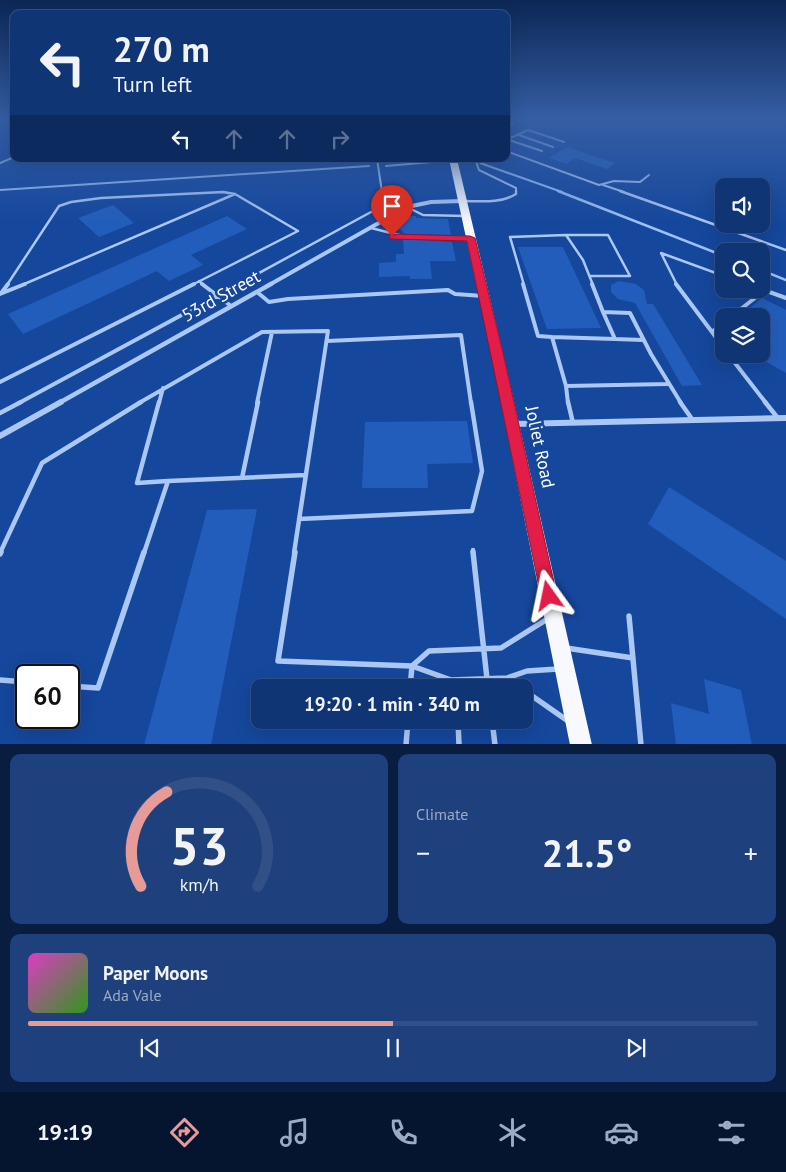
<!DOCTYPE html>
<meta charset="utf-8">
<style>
body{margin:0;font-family:"PT Sans",sans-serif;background:#1e407d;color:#f1f3f6;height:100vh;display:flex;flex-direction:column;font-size:19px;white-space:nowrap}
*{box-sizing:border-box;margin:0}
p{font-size:16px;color:#9cabc5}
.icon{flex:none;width:28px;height:28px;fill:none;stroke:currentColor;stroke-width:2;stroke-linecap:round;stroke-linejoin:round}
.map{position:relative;height:744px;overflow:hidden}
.side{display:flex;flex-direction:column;gap:10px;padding:10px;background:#091d40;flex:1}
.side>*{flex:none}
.top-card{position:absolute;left:10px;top:10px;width:500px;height:152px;border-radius:10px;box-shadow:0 5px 20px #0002,0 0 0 1px #305087;background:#103575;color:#f1f3f6;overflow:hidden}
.controls{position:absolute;left:715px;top:178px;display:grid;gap:10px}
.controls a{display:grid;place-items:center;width:55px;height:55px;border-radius:10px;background:#103575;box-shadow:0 5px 20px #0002,0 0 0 1px #305087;font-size:25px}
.speed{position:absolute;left:15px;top:664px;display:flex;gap:10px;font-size:25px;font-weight:700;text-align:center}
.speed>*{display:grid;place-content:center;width:65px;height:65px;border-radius:50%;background:#103575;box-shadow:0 5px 20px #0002,0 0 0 1px #305087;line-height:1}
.speed .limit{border:2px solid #111;border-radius:8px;background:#fff;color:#111}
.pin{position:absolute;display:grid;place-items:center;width:42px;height:42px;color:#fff;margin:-51px -21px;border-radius:50% 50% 50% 0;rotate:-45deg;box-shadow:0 0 5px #0007}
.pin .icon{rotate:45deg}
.me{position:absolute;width:55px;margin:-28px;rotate:348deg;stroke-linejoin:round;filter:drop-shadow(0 0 4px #0008)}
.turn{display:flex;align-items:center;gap:18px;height:105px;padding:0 20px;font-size:22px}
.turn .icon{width:65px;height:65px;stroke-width:2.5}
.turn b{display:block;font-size:35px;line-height:42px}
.lanes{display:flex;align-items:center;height:48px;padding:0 20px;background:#0003;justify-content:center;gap:25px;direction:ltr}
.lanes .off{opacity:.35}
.big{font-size:38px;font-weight:700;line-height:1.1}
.side .widget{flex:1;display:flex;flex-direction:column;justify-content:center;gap:8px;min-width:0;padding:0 18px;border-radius:10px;background:#1e407d}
.side .dial{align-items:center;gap:0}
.dial svg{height:130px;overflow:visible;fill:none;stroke:#305087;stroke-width:7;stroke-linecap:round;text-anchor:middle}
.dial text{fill:#f1f3f6;stroke:none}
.song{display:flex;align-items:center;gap:15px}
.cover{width:60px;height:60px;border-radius:8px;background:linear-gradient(135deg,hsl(310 70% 55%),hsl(110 70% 35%))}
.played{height:5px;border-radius:2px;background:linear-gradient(90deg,#e69b98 50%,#305087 50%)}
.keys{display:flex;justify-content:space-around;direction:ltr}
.heat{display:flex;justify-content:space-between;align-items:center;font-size:28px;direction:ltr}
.side .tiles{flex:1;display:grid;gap:10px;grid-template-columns:1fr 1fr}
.widget:last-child{grid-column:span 2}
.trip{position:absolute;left:251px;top:679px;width:282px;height:50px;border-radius:10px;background:#103575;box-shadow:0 5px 20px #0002,0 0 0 1px #305087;font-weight:700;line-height:50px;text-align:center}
.tabs{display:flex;height:80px;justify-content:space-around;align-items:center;background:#06152f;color:#9cabc5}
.tabs .icon{width:35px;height:35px}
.tabs .on{color:#e69b98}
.tabs b{font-size:22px;color:#f1f3f6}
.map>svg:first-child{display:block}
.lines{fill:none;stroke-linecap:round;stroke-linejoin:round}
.stream-far1{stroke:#9dc1f6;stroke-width:2}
.stream{stroke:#9dc1f6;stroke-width:2.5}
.building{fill:#235dbb}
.lane-far4{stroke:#abc7f3;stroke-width:2}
.lane-far3{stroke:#abc7f3;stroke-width:2.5}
.lane-far2{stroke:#abc7f3;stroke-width:4}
.lane-far1{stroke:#abc7f3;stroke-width:4.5}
.lane{stroke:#abc7f3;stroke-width:5.5}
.street-far2{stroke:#abc7f3;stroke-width:4}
.street-far1{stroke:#abc7f3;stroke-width:4.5}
.street{stroke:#abc7f3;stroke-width:6}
.primary{fill:#f7f9ff;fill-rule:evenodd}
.route{fill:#e11d48;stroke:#92132f}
.labels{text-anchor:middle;stroke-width:5;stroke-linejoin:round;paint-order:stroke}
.street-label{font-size:18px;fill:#fff;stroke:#15479c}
</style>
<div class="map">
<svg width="786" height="745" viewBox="0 0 786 745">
<rect width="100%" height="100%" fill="#15479c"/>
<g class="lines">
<path class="stream-far1" d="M480,163L562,192
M386,166L432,162
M0,190L369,166"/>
<path class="stream" d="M558,191L724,256
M761,270L786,280"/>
</g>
<path class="building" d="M567,147L584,153L615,163L607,169L575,158L566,164L549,158Z
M113,205L134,223L99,237L78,218Z
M227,216L247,229L191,255L203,265L169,281L157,271L23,334L8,314Z
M409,216H416V218L448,219L451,235L407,234L403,233L402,230L386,229Z
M403,239L452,242L456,261H430L432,279H410V276L379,277V263L396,262V254H404Z
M518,247H563L601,328L547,329Z
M619,281L636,284L644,290L647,304H653L702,385L682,386L635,303L618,299L611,292V285Z
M762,298L786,310V373L761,359V316L747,310Z
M467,421L473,463L427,464L428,488H362L365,422Z
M669,487L786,561V619L648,524Z
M257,509L211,745H144L207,510Z
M704,679L741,690L752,745H676L671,703L709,714Z"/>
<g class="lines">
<path class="lane-far4" d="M506,121L513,123L506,127
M519,135L553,147
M506,140L528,130L564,142
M509,140L542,151
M14,141L10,143L14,148
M506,151L599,185L614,181L640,182L649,175
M377,159L382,192
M475,159L479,170L516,188V192
M0,163L14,157
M603,185L624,192
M217,192H225"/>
<path class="lane-far3" d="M382,191L384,205L393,215
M620,191L786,250
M462,201C480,201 500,204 516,194V191
M407,207L423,215L465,216
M371,228L407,237L470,239
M566,235H608L630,276H590
M199,281L204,285
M7,285L59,206L71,202L101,198L223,192L235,194
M22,285L235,194L298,231L192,285
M237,285L371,212
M524,285L510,237L566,235L583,260L593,285
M677,285L661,253L724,276"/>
<path class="lane-far2" d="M202,284L231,306
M523,284L538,336L552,337
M592,284L603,312
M676,284L724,348
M761,289L786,298
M2,292L8,284
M257,292L269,302L288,299L448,290L455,294L483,296
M0,294L25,284
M732,316L765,290
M712,332L724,322
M643,340L615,339L603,312L630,313L651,354L681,403
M327,341L461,335L471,403
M728,354L766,403
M0,382L194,284
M566,386L668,384
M19,403L239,284
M139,403L262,332L328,331L317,403
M159,403L163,388
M257,403L272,332
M568,403L566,386L552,337L615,339"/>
<path class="lane-far1" d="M159,402L137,483L168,481
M568,402L573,423
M680,402L692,419
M765,402L777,417
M0,413L21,402
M242,478L258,402
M299,519L472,511L482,471L471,402
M473,550V553
M0,553L42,463L141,402
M144,553L168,481L306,475
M294,553L317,402"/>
<path class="lane" d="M295,552L278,661L412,666L410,688
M473,552L488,688
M0,554L1,552
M629,616L641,745
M566,648L633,658
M507,678L527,671L558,669
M0,680L26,682
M69,686L98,688L144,552
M520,688L507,678L451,680L412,666L429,651L501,648L549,618
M525,691L568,721
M458,720L459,745
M492,720L495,745
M406,745L408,720"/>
<path class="street-far2" d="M269,285L407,207L431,202L462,201"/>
<path class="street-far1" d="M59,403L271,284"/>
<path class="street" d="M513,424L786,418
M0,436L61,402"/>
<path class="primary" d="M449,159H457L503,353L592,745H570L491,353Z"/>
</g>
<linearGradient id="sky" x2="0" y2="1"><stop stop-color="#0c2756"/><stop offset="0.53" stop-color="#355ea4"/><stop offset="1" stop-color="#355ea4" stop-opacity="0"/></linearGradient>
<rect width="786" height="223" fill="url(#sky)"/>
<path class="route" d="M389,234L470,236L475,238L503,353L557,596L555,602L549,604L543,602L541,596L467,241L392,239L389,238Z"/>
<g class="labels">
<g class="street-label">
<text transform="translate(221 296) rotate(-29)" y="6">53rd Street</text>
<text transform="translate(540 447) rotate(78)" y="6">Joliet Road</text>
</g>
</g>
</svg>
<div class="controls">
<a><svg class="icon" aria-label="sound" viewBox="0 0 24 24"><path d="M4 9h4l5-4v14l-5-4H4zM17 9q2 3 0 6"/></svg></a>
<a><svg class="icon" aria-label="search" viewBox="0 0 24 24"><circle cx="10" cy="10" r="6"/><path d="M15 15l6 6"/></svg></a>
<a><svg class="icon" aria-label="layers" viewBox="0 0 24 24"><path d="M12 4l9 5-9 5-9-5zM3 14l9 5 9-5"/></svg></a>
</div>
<div class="speed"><div class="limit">60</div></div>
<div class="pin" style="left:392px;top:236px;background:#d93025"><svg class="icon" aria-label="arrive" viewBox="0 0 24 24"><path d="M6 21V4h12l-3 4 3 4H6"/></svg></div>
<svg class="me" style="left:549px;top:596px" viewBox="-20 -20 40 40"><path d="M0-17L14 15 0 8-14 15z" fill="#e11d48" stroke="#fff" stroke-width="4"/></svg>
<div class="trip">19:20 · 1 min · 340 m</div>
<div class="top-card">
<div class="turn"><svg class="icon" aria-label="left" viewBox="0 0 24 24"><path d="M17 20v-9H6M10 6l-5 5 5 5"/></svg><div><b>270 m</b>Turn left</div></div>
<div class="lanes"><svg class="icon" aria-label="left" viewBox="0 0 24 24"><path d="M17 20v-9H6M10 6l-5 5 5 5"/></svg><svg class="icon off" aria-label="ahead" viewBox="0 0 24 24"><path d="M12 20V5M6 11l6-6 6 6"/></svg><svg class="icon off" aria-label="ahead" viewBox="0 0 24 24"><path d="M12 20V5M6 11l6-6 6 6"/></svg><svg class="icon off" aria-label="right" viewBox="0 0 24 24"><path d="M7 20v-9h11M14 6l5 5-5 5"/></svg></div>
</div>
</div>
<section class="side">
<div class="tiles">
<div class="widget dial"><svg viewBox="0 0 100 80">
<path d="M14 69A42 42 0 1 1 86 69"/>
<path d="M14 69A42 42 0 0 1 30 11" stroke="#e69b98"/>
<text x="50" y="56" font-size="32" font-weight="700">53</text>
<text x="50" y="72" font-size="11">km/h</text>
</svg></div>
<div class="widget"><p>Climate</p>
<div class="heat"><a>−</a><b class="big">21.5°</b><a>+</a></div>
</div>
<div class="widget">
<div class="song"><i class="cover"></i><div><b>Paper Moons</b><p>Ada Vale</p></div></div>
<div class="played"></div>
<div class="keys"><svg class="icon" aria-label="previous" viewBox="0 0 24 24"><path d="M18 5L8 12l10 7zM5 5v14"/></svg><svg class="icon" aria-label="pause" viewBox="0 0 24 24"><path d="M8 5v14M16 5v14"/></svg><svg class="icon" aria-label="next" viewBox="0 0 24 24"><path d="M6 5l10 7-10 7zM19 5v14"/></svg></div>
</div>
</div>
</section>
<nav class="tabs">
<b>19:19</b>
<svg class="icon on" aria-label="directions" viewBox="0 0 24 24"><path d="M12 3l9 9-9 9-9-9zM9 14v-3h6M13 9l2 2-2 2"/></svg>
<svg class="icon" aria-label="music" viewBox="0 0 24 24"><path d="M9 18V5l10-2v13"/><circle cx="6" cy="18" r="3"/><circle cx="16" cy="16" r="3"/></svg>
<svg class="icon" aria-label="phone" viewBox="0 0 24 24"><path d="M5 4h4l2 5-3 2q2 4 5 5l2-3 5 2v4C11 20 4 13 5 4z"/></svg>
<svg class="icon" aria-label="climate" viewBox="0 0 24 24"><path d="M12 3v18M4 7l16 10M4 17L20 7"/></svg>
<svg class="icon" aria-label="car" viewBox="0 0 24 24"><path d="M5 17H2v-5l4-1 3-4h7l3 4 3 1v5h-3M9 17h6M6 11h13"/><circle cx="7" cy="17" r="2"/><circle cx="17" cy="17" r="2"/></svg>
<svg class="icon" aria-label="filters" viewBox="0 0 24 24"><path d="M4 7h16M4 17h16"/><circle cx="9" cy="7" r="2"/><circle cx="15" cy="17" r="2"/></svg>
</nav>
